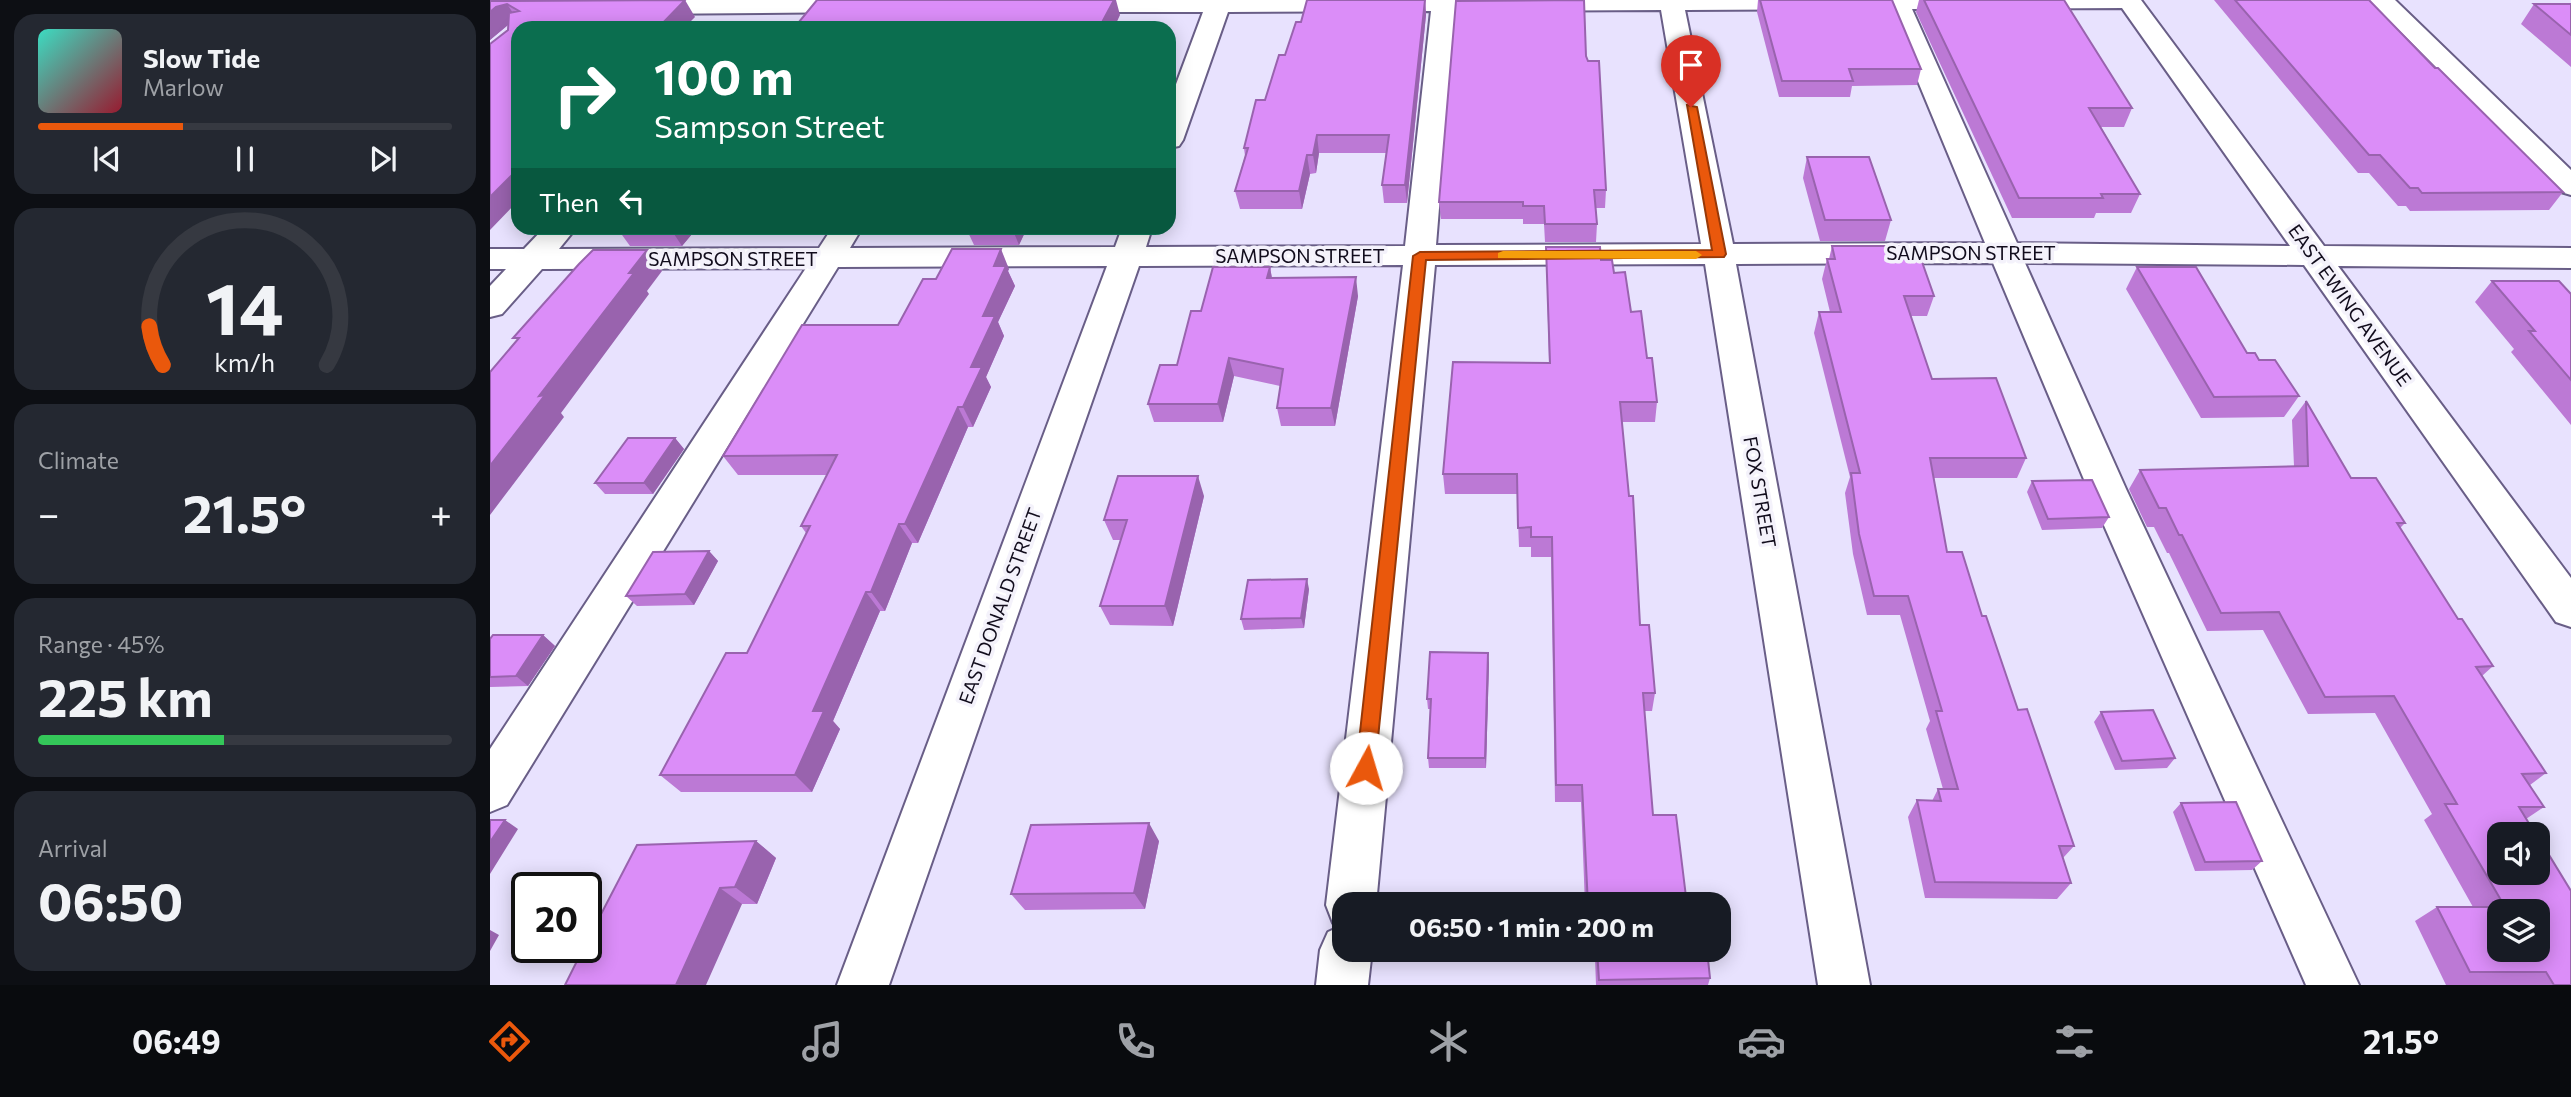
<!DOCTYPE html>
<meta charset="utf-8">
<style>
body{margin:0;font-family:Commissioner,sans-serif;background:#242831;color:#f1f3f6;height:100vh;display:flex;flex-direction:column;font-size:26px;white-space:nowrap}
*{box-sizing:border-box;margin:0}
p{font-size:23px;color:#9ea1a6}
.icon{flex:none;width:38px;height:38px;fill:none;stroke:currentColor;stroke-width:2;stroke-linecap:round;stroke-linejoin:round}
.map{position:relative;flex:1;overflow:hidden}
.sheet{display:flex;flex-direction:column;gap:14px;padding:14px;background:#0d0f14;width:490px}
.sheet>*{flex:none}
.top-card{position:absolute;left:21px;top:21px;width:665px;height:214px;border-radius:21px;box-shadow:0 4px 18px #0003;background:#0b6e4f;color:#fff;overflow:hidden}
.buttons{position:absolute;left:1997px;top:822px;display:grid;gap:14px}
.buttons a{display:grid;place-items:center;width:63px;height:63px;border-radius:14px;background:#171b24;box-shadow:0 4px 18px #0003;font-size:35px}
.speed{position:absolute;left:21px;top:872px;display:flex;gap:14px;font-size:35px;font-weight:700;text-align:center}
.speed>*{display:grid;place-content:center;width:91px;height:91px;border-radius:50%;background:#171b24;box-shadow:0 4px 18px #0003;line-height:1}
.speed .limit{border:4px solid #111;border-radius:10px;background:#fff;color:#111}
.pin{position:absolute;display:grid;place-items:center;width:60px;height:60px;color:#fff;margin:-72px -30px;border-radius:50% 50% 50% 0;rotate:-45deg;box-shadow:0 0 7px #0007}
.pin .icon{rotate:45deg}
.me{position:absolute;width:77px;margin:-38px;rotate:6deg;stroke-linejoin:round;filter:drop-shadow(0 0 5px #0008)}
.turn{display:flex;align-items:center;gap:24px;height:147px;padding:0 28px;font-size:32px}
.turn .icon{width:91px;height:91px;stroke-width:2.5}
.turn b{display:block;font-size:49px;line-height:60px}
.then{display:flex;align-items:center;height:66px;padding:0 28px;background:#0003;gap:14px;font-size:26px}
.big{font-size:52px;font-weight:700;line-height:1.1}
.sheet .widget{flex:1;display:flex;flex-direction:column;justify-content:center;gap:10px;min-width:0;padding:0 24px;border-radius:21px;background:#242831}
.sheet .dial{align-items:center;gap:0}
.dial svg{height:182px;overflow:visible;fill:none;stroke:#363941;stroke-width:7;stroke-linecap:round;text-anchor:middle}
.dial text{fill:#f1f3f6;stroke:none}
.song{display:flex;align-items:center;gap:21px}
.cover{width:84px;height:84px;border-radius:10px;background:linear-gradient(135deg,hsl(170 70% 55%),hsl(350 70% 35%))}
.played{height:7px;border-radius:4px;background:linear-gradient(90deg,#ea580c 35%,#363941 35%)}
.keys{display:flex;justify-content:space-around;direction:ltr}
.heat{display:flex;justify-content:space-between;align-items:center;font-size:38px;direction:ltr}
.charge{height:10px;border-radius:5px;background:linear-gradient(90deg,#34c759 45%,#363941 0)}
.trip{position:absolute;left:842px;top:892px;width:399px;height:70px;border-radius:21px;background:#171b24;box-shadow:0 4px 18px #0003;font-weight:700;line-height:70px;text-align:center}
.dock{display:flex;height:112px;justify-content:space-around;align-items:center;background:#090b0e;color:#9ea1a6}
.dock .icon{width:49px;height:49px}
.dock .on{color:#ea580c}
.dock b{font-size:32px;color:#f1f3f6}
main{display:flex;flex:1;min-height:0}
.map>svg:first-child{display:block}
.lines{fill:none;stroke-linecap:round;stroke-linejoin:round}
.minor-casing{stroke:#695e87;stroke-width:4}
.minor{fill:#fff;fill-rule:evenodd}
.wall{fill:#bc79d5}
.shaded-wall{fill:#9963ae}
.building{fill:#db8df8;stroke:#9963ae;stroke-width:2;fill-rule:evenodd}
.route{fill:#ea580c;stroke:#983908;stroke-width:2}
.slow{fill:#f59e0b}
.labels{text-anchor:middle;stroke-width:7;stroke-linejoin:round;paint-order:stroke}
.street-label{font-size:19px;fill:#110c1c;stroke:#f4f2fb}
</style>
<main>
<section class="sheet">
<div class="widget">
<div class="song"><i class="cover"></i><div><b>Slow Tide</b><p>Marlow</p></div></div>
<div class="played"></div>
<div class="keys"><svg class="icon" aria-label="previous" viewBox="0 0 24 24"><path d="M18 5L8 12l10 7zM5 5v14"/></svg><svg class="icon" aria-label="pause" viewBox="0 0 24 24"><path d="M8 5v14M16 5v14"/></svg><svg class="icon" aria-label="next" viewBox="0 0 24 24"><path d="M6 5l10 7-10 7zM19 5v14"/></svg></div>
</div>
<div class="widget dial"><svg viewBox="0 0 100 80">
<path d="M14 69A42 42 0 1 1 86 69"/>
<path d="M14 69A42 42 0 0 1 8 52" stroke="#ea580c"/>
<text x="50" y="56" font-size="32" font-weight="700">14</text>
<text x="50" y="72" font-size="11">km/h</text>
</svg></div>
<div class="widget"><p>Climate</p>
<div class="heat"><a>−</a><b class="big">21.5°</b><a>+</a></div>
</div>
<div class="widget"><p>Range · 45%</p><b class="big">225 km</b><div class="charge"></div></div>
<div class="widget"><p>Arrival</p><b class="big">06:50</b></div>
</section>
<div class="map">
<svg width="2081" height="985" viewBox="0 0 2081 985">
<rect width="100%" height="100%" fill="#e8e2fe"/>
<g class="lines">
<g class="minor-casing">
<path id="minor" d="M148,0H385L388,5L385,10L376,12L149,14L140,12L137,7L140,2Z
M567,0H1651L1834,246L2081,248V268L1848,266L2081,578V627L2066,622L1814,265L1535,263L1636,489L1869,985H1816L1598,489L1503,263L1246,264L1380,985H1328L1215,264L945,265L886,905H854V950H882L878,985H826L830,950L838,932L851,926L843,923L836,905L913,265L649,266L399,985H347L617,266L348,267L17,805L0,812V749L316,268L52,269L12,314L0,317V286L16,269H0V249H34L54,228H86L69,249L329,248L342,228H372L360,248L625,247L632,228H662L656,247L915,246L941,11L738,12L693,140L689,146L679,148V103L713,12H576L567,10L564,5ZM1632,8L1800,246L1527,243L1422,9ZM1398,9L1495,243L1243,244L1195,10ZM1171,10L1211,244L946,245L965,11Z
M1879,0H1905L2081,170V195L2071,192Z"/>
</g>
<use href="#minor" class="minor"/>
</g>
<path class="wall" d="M935,0L936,15L917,203H894L892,185L896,153H829L826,173L820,174L812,209H750L745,191L755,156L754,148L811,22Z
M1268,0H1320L1431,69L1427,85L1362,86L1360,97H1289L1267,12Z
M1429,0H1574L1642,108L1634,127H1611L1650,194L1641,213H1606L1604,218H1522L1426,12Z
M1724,0H1879L1945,68L2073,192L2059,210L1920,211L1916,206H1908L1879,173H1868Z
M0,1L205,17L18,30V25L0,40Z
M2044,4H2081V67L2031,24Z
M1096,56L1116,190L1115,208H1106L1107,224L1106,242H1055L1054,224H1033V219H951L949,202Z
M1317,157L1401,220L1395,241H1330L1313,178Z
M127,228H207L192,246H140Z
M476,228H537L529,245H484Z
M1342,246L1413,259L1444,296L1437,316H1421L1442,379L1536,458L1527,478H1444L1457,552L1492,616L1528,710L1584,846L1573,858L1581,883L1567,899L1435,898L1418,817L1427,800L1442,801L1448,789H1453L1436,729L1440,721L1410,615H1377L1363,554L1355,493L1360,477L1324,333L1329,312H1340L1332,279L1337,259H1339Z
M1056,247L1111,260L1124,273L1141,312L1157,358L1167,402L1165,422H1132L1150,625L1165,693L1162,711H1154L1163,815L1197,905H1095L1091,802H1065L1061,557H1041V547H1029L1027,494H955L953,474L1059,363Z
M780,267L782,278L868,296L845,426H791L787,408L790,386L744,376L733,422H664L658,404L687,365L711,311Z
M1647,267L1757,353L1769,360L1809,396L1794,417L1711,418L1636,289Z
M519,269L518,271L525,286L508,322L514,336L496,377L501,387L483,427H478L428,543H422L395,611H390L343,721L350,729L322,792H191L170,775L257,653L316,533L311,526L337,475H248L233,456L408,325L446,279Z
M2002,281L2081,294V425L2021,352L2024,349L1985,302Z
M1816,401L1861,478L1915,523L1910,528L1968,619L2003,666L1992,676L2056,773L2040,785L2054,807L2036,819L2081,985H1956L1925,921L1947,907H1983L1934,820L1942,814L1885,713L1818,714L1773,630L1717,631L1679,553H1677L1664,527H1657L1639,489L1650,470L1804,466L1802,420Z
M185,438L194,449L163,494H115L105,483Z
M1542,481L1619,517L1612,528L1552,530L1537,492Z
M714,496L683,626L620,625L610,606L631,540H623L614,520Z
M219,551L228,561L204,605L147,606L136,596Z
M819,589L814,628L754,630L751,619Z
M53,635L65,646L38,686L0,687V639Z
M999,663L996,768H939L938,758L941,709H938L937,699Z
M1611,712L1685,758L1677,768L1625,770L1604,722Z
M1691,803L1772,861L1762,870L1705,871L1683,812Z
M266,841L286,858L267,904H252L75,985Z
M669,841L655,909L535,910L521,894Z
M1076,950H1217L1220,978L1218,985H1106L1105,958L1076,959Z"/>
<path class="shaded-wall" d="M195,0L205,17L194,28H168Z
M624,0H626L630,15L624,28H609Z
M935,0L936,15L917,203L915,185Z
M17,4L29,22L18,25L0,40V12L6,7Z
M827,135L829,153L826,173L823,155Z
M817,155L820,174L812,209L809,191Z
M28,169V201L0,230V197Z
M180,228H207L192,246Z
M522,228H537L529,245Z
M511,249L519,269L518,271L525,286L508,322L514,336L496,377L501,387L483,427L473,407L504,266Z
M157,250L172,271L157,291L159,294L71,413L74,417L0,515V466L49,396L139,273Z
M780,267L783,285L777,278Z
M866,277L868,296L845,426L841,408Z
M739,358L744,376L733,422L728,404Z
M468,407L478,427L428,543L415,524Z
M185,438L194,449L163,494L154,483Z
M708,476L714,496L683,626L675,606Z
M409,524L422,543L395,611L381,592Z
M219,551L228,561L204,605L195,594Z
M817,579L819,589L814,628L811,618Z
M376,592L390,611L343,721L350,729L322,792L305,775L323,711Z
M53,635L65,646L38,686L26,676Z
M998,653L999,663L996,768L995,758Z
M15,820L28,829L0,874V842Z
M659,823L669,841L655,909L644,893Z
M266,841L286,858L267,904L245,887Z
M230,888L252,904L216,985H186Z
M0,930L9,935L0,951Z"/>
<path class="building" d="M195,0L168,28H28V169L0,197V44L18,30L19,13L29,11L17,4L6,7L0,12V1Z
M327,0H624L609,28H304Z
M817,0H935L915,185H892L899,135H827L823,155H817L809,191H745L758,148H754L766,100H775L789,55H795L806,22H811Z
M1094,0L1096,56L1098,61H1109L1116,190H1104L1107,224H1055L1054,206H1033V202H949L966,1Z
M1270,0H1402L1431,69H1359L1363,81H1292Z
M1434,0H1574L1642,108H1599L1650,194H1611L1613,198H1529Z
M1745,0H1879L1945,68H1948L2073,192L1932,193L1928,188H1920L1890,155H1879Z
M2044,4H2081V35Z
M1317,157H1379L1401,220H1335Z
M1342,246H1409L1413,259H1431L1444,296H1414L1442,379L1506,378L1536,458H1440L1457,552H1472L1492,616H1496L1528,710L1537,709L1565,790L1584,846H1569L1581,883L1445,882L1427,800L1451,801L1448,789H1468L1446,711H1452L1418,596H1384L1369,534L1361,473H1370L1329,312H1351L1337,259H1345Z
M1056,247H1110L1111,260H1122L1124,273L1135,272L1141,312L1151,311L1157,358H1162L1167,402H1130L1139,496H1143L1150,625H1159L1165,693H1153L1163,815H1186L1197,905H1098L1092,785H1066L1062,537H1041V527L1028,528L1027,474H953L963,362L1060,363Z
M462,249H511L504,266H516L493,316H505L481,367H492L473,407H468L415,524H409L381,592H376L323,711H334L305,775H170L236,653H257L320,526H311L347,455L233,456L312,325H408L433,279H446Z
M103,250H157L139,273H144L49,396L55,395L0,466V372L29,338H23L89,264Z
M723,267H780L777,278L866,277L841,408H787L793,369L739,358L728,404H658L670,365H687L701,311H711Z
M1647,267H1706L1757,353H1765L1769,360H1785L1809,396L1724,397Z
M2002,281H2069L2081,294V380L2039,331H2045Z
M1816,401L1861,478H1886L1915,523H1907L1968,619H1972L2003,666L1986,667L2056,773L2032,774L2054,807H2029L2046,835H2009V873H2048V837L2081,891V985H2064L2056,972H1980L1947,907H2015L1955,804H1967L1904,696L1835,697L1789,612L1731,613L1692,535H1689L1676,508H1669L1650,470L1818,466ZM2009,912H2048V950H2009Z
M138,438H185L154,483H105Z
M628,476H708L675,606H610L637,520H614Z
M1602,480L1619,517L1558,519L1542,481Z
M219,551L195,594L136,596L163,552Z
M817,579L811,618L751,619L758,580Z
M3,635H53L26,676L0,677V639Z
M940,652L998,653L995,758H938L941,699H937Z
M1663,710L1685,758L1632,761L1611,712Z
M1746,802L1772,861L1715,862L1691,803Z
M0,820H15L0,842Z
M659,823L644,893L521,894L541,825Z
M266,841L245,887L230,888L186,985H75L94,947H96V943L147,845Z
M1107,950H1217L1220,978L1109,980Z"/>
<path class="route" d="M1197,105L1207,107L1236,254L1234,257L936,260L885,768L882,774L876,776L869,774L866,768L923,256L930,252L1222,250Z"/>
<path class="slow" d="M1013,251H1206L1212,255L1206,259L1008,258V253Z"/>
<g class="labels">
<g class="street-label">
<text x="1481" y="260">SAMPSON STREET</text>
<text x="810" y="263">SAMPSON STREET</text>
<text x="243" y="266">SAMPSON STREET</text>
<text transform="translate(1860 305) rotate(54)" y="7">EAST EWING AVENUE</text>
<text transform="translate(1270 492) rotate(80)" y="7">FOX STREET</text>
<text transform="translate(510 606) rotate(-70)" y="7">EAST DONALD STREET</text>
</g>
</g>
</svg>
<div class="buttons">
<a><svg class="icon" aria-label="sound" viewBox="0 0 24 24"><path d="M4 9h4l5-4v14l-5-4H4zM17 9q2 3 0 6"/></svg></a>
<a><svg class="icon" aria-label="layers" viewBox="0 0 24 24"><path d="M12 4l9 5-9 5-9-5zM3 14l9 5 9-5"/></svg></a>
</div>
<div class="speed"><div class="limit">20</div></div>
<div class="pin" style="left:1201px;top:107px;background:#d93025"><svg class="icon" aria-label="arrive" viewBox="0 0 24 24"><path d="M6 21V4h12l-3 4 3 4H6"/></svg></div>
<svg class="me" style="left:876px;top:768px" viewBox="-20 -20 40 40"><circle r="19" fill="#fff"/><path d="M0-13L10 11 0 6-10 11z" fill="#ea580c"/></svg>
<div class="trip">06:50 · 1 min · 200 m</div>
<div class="top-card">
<div class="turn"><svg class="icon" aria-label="right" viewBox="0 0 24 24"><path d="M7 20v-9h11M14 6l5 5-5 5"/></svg><div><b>100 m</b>Sampson Street</div></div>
<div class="then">Then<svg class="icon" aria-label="left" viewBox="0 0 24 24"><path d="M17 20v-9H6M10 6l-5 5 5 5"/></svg></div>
</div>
</div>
</main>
<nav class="dock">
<b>06:49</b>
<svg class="icon on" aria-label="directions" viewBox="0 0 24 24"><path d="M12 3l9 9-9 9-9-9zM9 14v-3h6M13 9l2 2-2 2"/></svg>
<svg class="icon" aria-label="music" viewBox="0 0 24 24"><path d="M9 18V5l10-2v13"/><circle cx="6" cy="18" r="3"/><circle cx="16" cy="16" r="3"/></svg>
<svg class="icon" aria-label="phone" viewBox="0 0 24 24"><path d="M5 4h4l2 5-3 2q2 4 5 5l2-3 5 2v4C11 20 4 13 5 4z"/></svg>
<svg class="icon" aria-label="climate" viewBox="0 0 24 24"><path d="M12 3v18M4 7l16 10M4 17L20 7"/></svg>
<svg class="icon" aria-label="car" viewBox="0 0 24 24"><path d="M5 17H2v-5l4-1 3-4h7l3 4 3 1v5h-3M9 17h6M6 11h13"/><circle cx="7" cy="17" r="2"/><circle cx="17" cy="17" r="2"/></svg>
<svg class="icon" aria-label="filters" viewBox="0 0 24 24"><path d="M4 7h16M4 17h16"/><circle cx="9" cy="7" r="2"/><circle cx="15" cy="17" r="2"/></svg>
<b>21.5°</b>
</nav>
